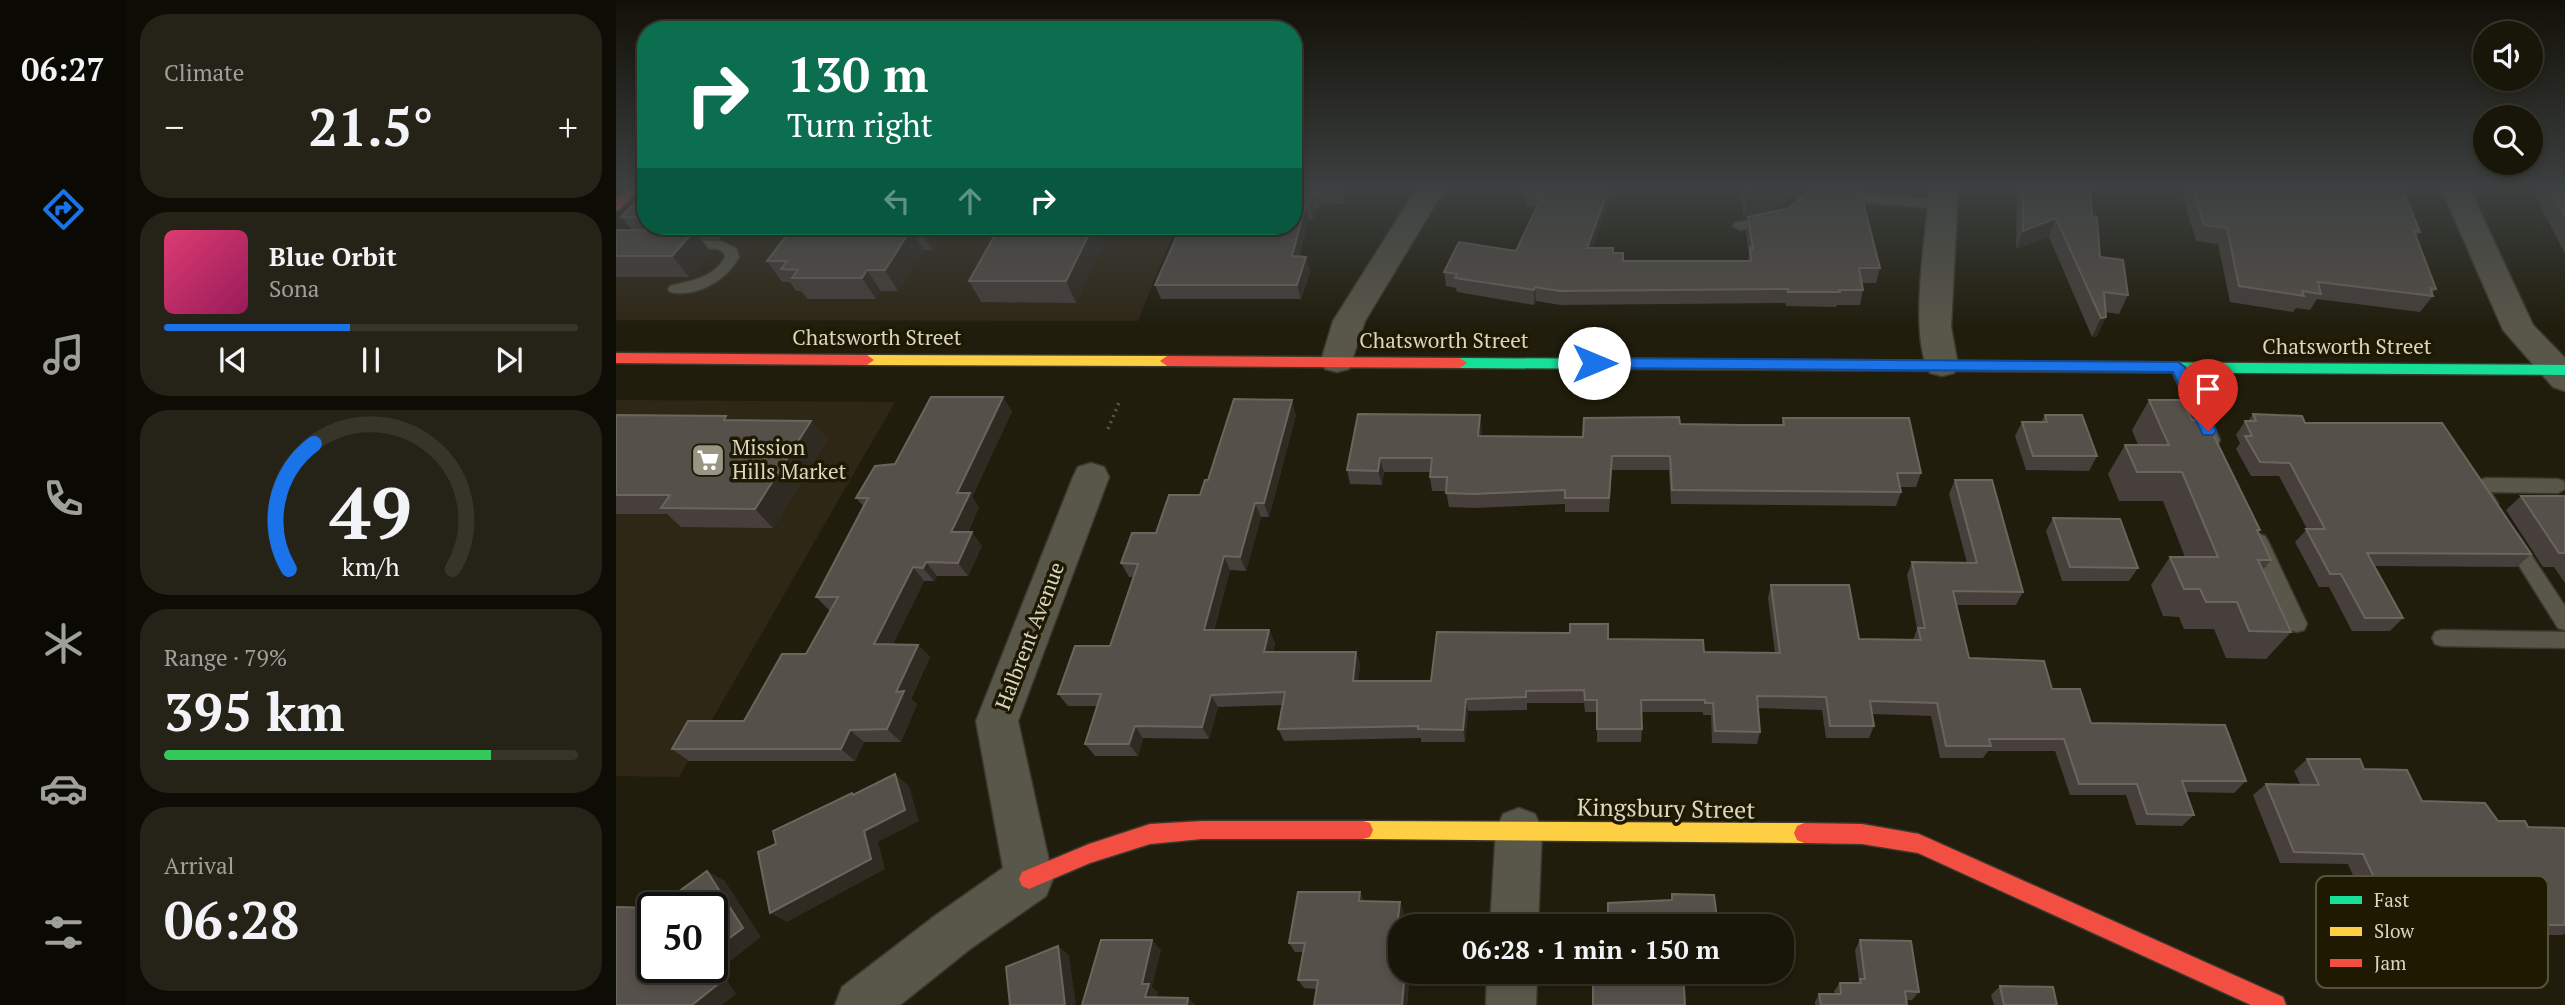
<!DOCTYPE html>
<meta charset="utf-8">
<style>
body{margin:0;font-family:"PT Serif",serif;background:#252317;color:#f1f3f6;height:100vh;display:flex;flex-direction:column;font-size:26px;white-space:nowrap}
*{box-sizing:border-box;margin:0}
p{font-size:23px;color:#9f9f9c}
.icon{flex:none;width:38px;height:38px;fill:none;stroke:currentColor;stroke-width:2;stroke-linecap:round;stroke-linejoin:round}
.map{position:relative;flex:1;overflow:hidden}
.panel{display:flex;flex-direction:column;gap:14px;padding:14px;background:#0d0c05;width:490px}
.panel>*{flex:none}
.top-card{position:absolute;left:21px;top:21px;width:665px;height:214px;border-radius:28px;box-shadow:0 4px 10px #0003,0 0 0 2px #36352a;background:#0b6e4f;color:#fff;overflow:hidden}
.fabs{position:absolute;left:1857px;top:21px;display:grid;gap:14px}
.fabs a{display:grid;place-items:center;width:70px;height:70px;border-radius:50%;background:#181609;box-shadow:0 4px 10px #0003,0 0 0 2px #36352a;font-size:35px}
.speed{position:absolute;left:21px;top:892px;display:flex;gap:14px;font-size:35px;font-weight:700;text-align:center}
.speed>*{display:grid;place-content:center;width:91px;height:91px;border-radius:50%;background:#181609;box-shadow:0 4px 10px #0003,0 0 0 2px #36352a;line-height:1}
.speed .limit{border:4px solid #111;border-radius:10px;background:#fff;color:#111}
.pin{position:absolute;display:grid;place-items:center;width:60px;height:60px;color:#fff;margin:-72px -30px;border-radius:50% 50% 50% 0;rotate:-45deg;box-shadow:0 0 7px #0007}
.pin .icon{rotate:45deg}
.me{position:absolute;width:77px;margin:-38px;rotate:90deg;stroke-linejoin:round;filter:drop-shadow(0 0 5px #0008)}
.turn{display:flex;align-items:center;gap:24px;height:147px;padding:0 35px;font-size:32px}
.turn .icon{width:91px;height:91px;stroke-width:2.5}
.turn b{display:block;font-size:49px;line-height:60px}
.lanes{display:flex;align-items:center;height:66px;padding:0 35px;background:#0003;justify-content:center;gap:35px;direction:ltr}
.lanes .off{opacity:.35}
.big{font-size:52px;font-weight:600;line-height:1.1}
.panel .tile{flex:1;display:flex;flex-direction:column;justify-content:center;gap:10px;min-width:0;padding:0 24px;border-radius:28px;background:#252317}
.panel .dial{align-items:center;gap:0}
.dial svg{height:182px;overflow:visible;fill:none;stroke:#36352a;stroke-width:7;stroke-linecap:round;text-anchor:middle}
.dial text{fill:#f1f3f6;stroke:none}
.song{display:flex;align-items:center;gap:21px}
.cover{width:84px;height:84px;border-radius:10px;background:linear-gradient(135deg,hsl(340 70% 55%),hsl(330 70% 35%))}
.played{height:7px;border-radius:4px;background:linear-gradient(90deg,#1a73e8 45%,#36352a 45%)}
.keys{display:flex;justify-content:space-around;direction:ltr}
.heat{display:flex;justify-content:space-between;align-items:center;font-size:38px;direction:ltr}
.charge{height:10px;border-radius:5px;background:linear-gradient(90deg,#34c759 79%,#36352a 0)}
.trip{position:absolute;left:772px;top:914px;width:406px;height:70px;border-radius:28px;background:#181609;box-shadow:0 4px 10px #0003,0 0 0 2px #36352a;font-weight:600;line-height:70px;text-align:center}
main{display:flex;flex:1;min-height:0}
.dock{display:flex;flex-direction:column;width:126px;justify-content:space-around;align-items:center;background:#0a0904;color:#9f9f9c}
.dock .icon{width:49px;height:49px}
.dock .on{color:#1a73e8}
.dock b{font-size:32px;color:#f1f3f6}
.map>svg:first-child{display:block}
.commercial{fill:#2f2716}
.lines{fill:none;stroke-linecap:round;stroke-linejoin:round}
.lane-casing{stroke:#3b392e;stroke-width:3}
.street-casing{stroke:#3b392e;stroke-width:3}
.fast-casing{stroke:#3b392e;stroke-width:3}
.slow-casing{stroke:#3b392e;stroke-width:3}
.jam-casing{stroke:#3b392e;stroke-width:3}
.path{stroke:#575549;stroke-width:3.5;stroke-dasharray:2 4.5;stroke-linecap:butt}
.lane{fill:#59574a;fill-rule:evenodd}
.street{fill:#59574a;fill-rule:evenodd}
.fast{fill:#16e098;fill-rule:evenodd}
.slow{fill:#ffcf43;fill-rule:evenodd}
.jam{fill:#f24e42;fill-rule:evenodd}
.wall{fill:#463f3b;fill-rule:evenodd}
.shaded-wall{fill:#302b22}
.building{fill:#56504a;stroke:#6a655d;stroke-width:2}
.route{fill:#1a73e8;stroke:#114b97;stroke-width:2}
.labels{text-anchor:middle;stroke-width:7;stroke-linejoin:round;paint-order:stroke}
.street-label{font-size:21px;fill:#d8d6c4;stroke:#1e1900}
.poi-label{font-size:21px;fill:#d8d6c4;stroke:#1e1900;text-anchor:start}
.near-street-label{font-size:24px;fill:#d8d6c4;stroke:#1e1900}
.key{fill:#1e1900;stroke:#56523b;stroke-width:2}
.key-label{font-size:19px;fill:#d8d6c4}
</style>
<main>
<nav class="dock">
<b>06:27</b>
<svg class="icon on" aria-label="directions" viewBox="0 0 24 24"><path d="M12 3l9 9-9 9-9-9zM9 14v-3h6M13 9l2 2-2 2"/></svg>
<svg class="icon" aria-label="music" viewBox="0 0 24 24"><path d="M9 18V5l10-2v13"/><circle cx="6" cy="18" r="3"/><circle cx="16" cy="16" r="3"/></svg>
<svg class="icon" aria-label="phone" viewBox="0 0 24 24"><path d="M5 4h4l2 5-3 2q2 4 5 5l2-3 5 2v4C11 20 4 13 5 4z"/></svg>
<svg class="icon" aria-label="climate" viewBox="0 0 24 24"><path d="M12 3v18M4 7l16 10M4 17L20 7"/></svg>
<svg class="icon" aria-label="car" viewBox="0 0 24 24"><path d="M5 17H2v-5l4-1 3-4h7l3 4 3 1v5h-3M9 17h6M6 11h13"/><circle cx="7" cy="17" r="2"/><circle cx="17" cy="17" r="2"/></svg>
<svg class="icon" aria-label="filters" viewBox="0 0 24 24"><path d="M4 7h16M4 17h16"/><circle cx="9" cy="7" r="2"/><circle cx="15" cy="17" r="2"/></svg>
</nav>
<section class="panel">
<div class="tile"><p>Climate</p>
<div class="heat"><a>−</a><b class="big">21.5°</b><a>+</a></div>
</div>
<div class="tile">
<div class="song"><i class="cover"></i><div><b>Blue Orbit</b><p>Sona</p></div></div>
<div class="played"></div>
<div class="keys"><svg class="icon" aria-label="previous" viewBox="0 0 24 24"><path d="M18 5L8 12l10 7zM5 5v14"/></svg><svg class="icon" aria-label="pause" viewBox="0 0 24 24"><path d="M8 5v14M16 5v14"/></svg><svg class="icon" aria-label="next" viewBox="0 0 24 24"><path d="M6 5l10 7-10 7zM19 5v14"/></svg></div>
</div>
<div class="tile dial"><svg viewBox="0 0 100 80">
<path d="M14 69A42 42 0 1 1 86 69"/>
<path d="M14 69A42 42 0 0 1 25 14" stroke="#1a73e8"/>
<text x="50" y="56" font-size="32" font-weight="700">49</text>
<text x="50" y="72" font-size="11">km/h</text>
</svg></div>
<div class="tile"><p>Range · 79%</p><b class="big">395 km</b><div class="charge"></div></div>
<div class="tile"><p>Arrival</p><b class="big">06:28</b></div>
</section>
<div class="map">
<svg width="1949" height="1005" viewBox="0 0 1949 1005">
<rect width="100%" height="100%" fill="#201d0c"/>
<path class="commercial" d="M30,226H560L522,321L0,320V249Z
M0,400L279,402L63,777L0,776Z"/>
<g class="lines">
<g class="lane-casing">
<path id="lane" d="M1223,193H1251L1327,201L1334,205L1327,209L1218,200V194Z
M1152,216L1157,217V223L1124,230L1117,226L1119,223Z
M66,240L105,241L120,248L123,257C111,280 81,298 54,292L52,289L54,286C75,280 97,279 109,257L108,253L102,249L61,247L59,244Z
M1562,362L1570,367L1604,440L1602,444L1596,446L1588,440L1554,367Z
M1870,478L1942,479L1948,481L1949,489L1942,493L1875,492L1882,504L1879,509H1867L1857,492L1864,480Z
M1896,533L1902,535L1949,606V630L1942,628L1890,545L1887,540L1890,535Z
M1643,534L1649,536L1652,541L1691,624L1688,630L1681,632L1674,630L1671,624L1634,541L1637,536Z
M1826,630L1949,632V648L1826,646L1819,644L1816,638L1819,632Z"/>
</g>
<g class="street-casing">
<path id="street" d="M801,188H829L749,321L733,369L721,372L709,369L705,361L717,321Z
M1314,188H1342L1335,327L1342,365L1338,373L1326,376L1314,373C1292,336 1310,233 1314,188Z
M1825,188H1853L1917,325L1949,358V391L1937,387L1887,330Z
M475,463L488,467L493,477L402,721L437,879L430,896L354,949L284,1005H219L226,987L320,915L387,868L360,721L457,477L462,467Z
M903,808L919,814L926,830L922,926H874L880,830L887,814Z
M871,971H921L920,1005H870Z"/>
</g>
<g class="fast-casing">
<path id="fast" d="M844,358L1190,360L1197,365L1190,370L844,368L837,363Z
M1483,362L1949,365V375L1483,372L1476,367Z"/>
</g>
<g class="slow-casing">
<path id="slow" d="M251,355L551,356L558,361L551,366L251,365L244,360Z
M747,821L1188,823L1195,826L1198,833L1195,840L1188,843L747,839L740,837L737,830L740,823Z"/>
</g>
<g class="jam-casing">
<path id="jam" d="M11,188H24L4,209L0,210V199Z
M0,353L251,355L258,360L251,365L0,363Z
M551,356L844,358L851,363L844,368L551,366L544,361Z
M1190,360L1483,362L1490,367L1483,372L1190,370L1183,365Z
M586,821H747L754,823L757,830L754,837L747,839H586L534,844L474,863L413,889L406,886L403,879L406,872L473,844L534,824Z
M1188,823L1246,824L1303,834L1667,997L1670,1005H1635L1302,853L1246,844L1188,843L1181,840L1178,833L1181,826Z"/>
</g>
<path class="path" d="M492,429L504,400"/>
<use href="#lane" class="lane"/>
<use href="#street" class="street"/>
<use href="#fast" class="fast"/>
<use href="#slow" class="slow"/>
<use href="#jam" class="jam"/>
</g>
<path class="wall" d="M677,188H732L728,204L704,203L703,208H700L697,219H693L683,257H690L694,272L685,299H545L539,285L601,227Z
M907,188H998L976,248L997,253L1007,261H1132L1133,254L1130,231L1132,217L1128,218L1124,188H1238L1264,268L1260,283H1246L1247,290L1244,305H1221L1220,307L1170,306L1169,303L944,305L920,301L918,305L841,292L840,288L830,286L828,272L900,251L921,207L910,206L909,192L910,188ZM1189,193L1173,208L1159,211L1175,196Z
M1401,188H1474L1476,216L1484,257L1512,295L1503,314L1489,312L1490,317L1481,336L1476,337L1433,237L1400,249Z
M1572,188H1786L1804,232L1800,237L1820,289L1816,294L1817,296L1804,312L1701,299L1694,310L1680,308L1677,312L1614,302L1602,244L1580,241L1567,198Z
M1915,188H1949V254Z
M30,191V226H117L105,239H85L95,252L73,277H0V230H16L5,217Z
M178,226H331L316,250H308L282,291H265L260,299H192L185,291H180L174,282H166L151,261Z
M496,226L460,303L365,302L353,281Z
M1533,400L1576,420L1644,530L1642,532L1655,560L1647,570L1675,632L1650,659L1610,658L1598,629H1568L1563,617L1547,616L1535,585L1554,557H1569L1547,501H1503L1492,474L1509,445H1522L1516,430Z
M396,411L356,497L363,507L352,532L366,546L352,576H321L318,581H308L277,644L302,645L314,657L295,699L301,704L285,742H248L239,761H73L56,749L128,721L190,654L214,610H213L200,597L248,507L240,498L279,464Z
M742,414L866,429L865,436L967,437L1064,424L1166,425L1167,418L1305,473L1300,487H1283L1285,492L1280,506L1055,504L1053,470H996L993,512H949V504L859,508L833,507L830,491H816L814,477V472H768L766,485L734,484L731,470Z
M1637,414L1689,423L1915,554L1901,567L1758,566L1787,618L1774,631H1736L1713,587H1703L1679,542L1691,529L1663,476H1635L1620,449L1624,443L1620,435L1629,421H1632Z
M0,415L114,420L195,421L211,440L157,528L65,527L51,514H0Z
M680,415L653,517H645L630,571L614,570L598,630H653L659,643L657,652H740L744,665L742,681H815L992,639L1088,652L1159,653L1152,598L1155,585L1243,639L1297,640L1301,629L1291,575L1296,562L1351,563L1333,494L1339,480L1407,592L1400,605H1340L1353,658L1436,689L1475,723L1630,781L1618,793L1570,792L1578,815L1566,826L1520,825L1510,795H1454L1439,751H1372L1367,758H1324L1315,716L1256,714L1258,726L1253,738H1210L1206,710L1142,708L1144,732L1141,744L1096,743L1095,715H1087V712H1025L1026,729L1025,742H981V712H969L968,703H911V710L852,711L849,742H805V738L668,741L662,729L667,705L602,707L593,739L527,738L522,756H479L469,744L481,706H452L442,694L494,646L518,577H513L505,563L584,495L592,480Z
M1429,415L1481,456L1473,471L1410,470L1399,436L1406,422H1425Z
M1905,496H1949V583L1938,567H1927L1890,510Z
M1437,518L1522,568L1513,581H1446L1430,531Z
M1691,759L1748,769L1806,801L1882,821L1912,827L1949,828V934L1946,935H1899L1880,899H1874L1872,896L1807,894L1797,900H1748L1732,864L1664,863L1637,795L1650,784H1684L1678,771Z
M749,901L788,912L787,926H784L783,953L784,971H794L791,1005L700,989L688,988L682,980L687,952H679L673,943Z
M1244,940L1303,992L1296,1000H1290L1291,1005H1199V1002L1203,994H1219L1218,991L1224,983H1241L1243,981L1239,950Z
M1384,986L1441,1005H1378L1375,995Z"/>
<path class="shaded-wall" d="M725,188H732L728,204L725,189Z
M993,188H998L971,262V248Z
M1132,188H1204L1203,190L1175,196L1159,212L1128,218Z
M701,189L704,203L703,208L700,193Z
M696,193L700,208L697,219L693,204Z
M690,204L693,219L679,271L676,256Z
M1440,218L1433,237L1400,249L1407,231Z
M94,226H117L105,239Z
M305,226H331L316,250L303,229Z
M477,226H496L460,303L450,281Z
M295,229L308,250L282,291L269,270Z
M78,231L95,252L73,277L56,256Z
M690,257L694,272L685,299L681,285Z
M251,270L265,291L260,299L246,278Z
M919,287L920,301L918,305V290Z
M1490,317L1481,336L1476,337L1485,318Z
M387,397L396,411L356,497L363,507L345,546L335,532L341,493Z
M676,400L680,415L653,517L648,503Z
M864,415L866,429L864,450L862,436Z
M195,421L211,440L157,528L139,509Z
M764,458L768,472L766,485L762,471Z
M639,503L645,517L630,571L624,557Z
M356,532L366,546L352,576L342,563Z
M608,556L614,570L594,643L588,630Z
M310,562L321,576L318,581L307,568Z
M297,567L308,581L271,657L258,644Z
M653,630L659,643L654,665L648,652Z
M302,645L314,657L295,699L301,704L285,742L271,729L280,692Z
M740,652L744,665L741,694L737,681Z
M595,695L602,707L593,739L586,727Z
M850,699L852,711L849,742L847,730Z
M519,726L527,738L522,756L513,744Z
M234,730L248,742L239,761L225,749Z
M279,774L293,786L303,821L262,842L269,869L171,922L154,913Z
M91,871L109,881L145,937L104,969L120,994L106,1005H76L90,968H96Z
M744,892L749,902L743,901Z
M784,902L788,912L787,926H784V948L782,961L778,952Z
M536,940L545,950L536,987L542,992L539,1005L529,997L526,984Z
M442,946L453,955L460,1005H449Z
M789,971H794L791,1005H786Z
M572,998L580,1005H571Z"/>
<path class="building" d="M677,188H725V189H701L700,193H696L693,204H690L676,256L690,257L681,285H539L565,227L677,226Z
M910,188H993L971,248H997V253H1007V261H1135L1134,248L1137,249L1132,217L1173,208L1190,193L1207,189H1244L1264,268H1243L1247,290H1223L1224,292H1172V289L944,291L919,287L918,290L839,278L841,274L828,272L843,242L900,251L927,194L909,192Z
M1407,188H1474L1476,216L1481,217L1484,257L1507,260L1512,295L1488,292L1490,317L1485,318L1440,218L1407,231Z
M1577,188H1786L1804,232L1798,231L1820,289L1814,288L1817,296L1702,282L1705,294L1686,291L1688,296L1623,286L1611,228L1588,225Z
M1934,188H1949V216Z
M30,191V218L5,217Z
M178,226H305L303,229H295L269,270H251L246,278H176L182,270L165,269L171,261H151Z
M384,226H477L450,281H353Z
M0,230L78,231L56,256H0Z
M315,397H387L341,493H354L335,532H356L342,563L310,562L307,568L297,567L258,644L302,645L280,692L288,691L271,729L234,730L225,749H56L72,721H128L166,654H190L222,597H200L252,498H240L259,466L279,464Z
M618,399L676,400L648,503H639L624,557L608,556L588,630H653L648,652H740L737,681H815L821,632L954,633V624H992V639L1087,640L1088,652L1164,653L1155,585H1233L1243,639L1305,640L1302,628H1309L1296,562L1361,563L1339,480H1376L1407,592L1337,591L1353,658L1428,661L1436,689H1464L1475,723L1609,725L1630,781H1566L1578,815L1531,814L1521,784H1463L1448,739H1373L1375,746H1330L1321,703L1254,701L1258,726H1214L1210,697L1141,696L1144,732L1099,731L1097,703H1089V700H1025L1026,729H981V700H969L968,690L910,691V697L850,699L847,730L802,729V726L662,729L669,692L595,695L586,727L519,726L513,744H469L485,694H442L459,646H494L522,564L505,563L516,533H540L553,495H584L589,480H592Z
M1533,400H1566L1576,420H1590L1644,530H1641L1655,560H1642L1675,632L1633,631L1621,602H1590L1584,589H1568L1554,557H1602L1566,472H1521L1509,445H1553Z
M742,414L864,415L862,436L967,437L968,418L1063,417L1064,424L1126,425H1168L1167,418H1293L1305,473H1281L1285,492L1056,490L1054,456H996L993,498H949V490L857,494L830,493L831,477H814L816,458H764L762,471L731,470Z
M1637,414L1686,416L1689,423H1826L1915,554L1751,553L1787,618H1749L1725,574H1714L1690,529H1709L1674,463L1644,462L1629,436H1636L1629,421H1640Z
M0,415L110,416L108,420L195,421L139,509L45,508L54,495H0Z
M1429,415H1466L1481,456H1417L1406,422H1431Z
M1905,496H1949V553H1943Z
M1437,518L1504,519L1522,568L1454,567Z
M1691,759H1744L1748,769L1791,770L1806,801L1869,803L1882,821H1909L1912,827L1949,828V925H1919L1899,889H1893L1891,885L1811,884L1814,890H1764L1747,854L1678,852L1650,784L1703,785Z
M279,774L289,810L248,831L255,859L154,913L142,852L160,844L157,831L236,793L237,795Z
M91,871L127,928L96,951V908H37V968H90L101,985L76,1005H0V907L40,908Z
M682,892H744L743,901L784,902L778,952L784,953V971H789L786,1005H698L702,980H682L689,943H673Z
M1056,894L1098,895L1102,926H992V903L1056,900Z
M485,940H536L526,984H533L529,997L572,998L571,1005H466Z
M1244,940L1295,941L1303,992L1289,991L1291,1005H1205L1203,994H1225L1224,983H1245L1244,979H1249Z
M442,946L449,1005H394L390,967Z
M977,971H1067L1069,1005H977Z
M1384,986L1437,987L1441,1005H1388Z"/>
<linearGradient id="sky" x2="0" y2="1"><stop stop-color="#121007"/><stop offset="0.57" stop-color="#3c4040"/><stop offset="1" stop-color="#3c4040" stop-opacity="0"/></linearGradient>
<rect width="1949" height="329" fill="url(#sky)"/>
<path class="route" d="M978,358L1562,362L1569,367L1600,431L1597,435H1587L1557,372L978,368L970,363Z"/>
<defs>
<g id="supermarket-square" transform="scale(1.75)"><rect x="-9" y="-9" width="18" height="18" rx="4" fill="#989584" stroke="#1e1900"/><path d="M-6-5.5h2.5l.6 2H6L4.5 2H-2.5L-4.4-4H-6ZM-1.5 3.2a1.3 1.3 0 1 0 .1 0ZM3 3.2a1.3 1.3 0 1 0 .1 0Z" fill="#fff"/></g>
</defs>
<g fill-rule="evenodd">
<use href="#supermarket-square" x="92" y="460"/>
</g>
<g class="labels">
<g class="street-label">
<text x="261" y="345">Chatsworth Street</text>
<text x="828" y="348">Chatsworth Street</text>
<text x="1731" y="354">Chatsworth Street</text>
<text transform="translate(414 636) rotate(-69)" y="7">Halbrent Avenue</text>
</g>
<g class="poi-label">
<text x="116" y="455">Mission<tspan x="116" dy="24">Hills Market</tspan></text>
</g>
<g class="near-street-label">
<text transform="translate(1050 809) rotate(1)" y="8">Kingsbury Street</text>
</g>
</g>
<rect x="1700" y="876" width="232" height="112" rx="10" class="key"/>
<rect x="1714" y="896" width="32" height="8" fill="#16e098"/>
<rect x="1714" y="927" width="32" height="9" fill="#ffcf43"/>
<rect x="1714" y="959" width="32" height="8" fill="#f24e42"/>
<g class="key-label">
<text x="1758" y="907">Fast</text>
<text x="1758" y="938">Slow</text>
<text x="1758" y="970">Jam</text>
</g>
</svg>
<div class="fabs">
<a><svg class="icon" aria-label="sound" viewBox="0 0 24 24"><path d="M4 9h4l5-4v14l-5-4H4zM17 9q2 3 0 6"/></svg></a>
<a><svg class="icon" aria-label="search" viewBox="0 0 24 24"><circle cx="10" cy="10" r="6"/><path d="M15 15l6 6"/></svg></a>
</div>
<div class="speed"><div class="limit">50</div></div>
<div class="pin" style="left:1592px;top:431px;background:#d93025"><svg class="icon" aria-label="arrive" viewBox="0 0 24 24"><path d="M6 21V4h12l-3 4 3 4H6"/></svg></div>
<svg class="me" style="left:978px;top:363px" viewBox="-20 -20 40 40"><circle r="19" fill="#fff"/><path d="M0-13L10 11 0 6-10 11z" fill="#1a73e8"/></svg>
<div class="trip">06:28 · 1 min · 150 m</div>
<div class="top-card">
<div class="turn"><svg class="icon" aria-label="right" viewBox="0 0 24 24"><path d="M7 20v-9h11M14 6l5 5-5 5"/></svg><div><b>130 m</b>Turn right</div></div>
<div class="lanes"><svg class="icon off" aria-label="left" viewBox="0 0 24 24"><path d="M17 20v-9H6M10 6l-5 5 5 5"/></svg><svg class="icon off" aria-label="ahead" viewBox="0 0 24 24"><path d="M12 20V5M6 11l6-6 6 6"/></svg><svg class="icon" aria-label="right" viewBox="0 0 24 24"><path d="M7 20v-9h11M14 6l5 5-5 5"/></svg></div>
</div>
</div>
</main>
